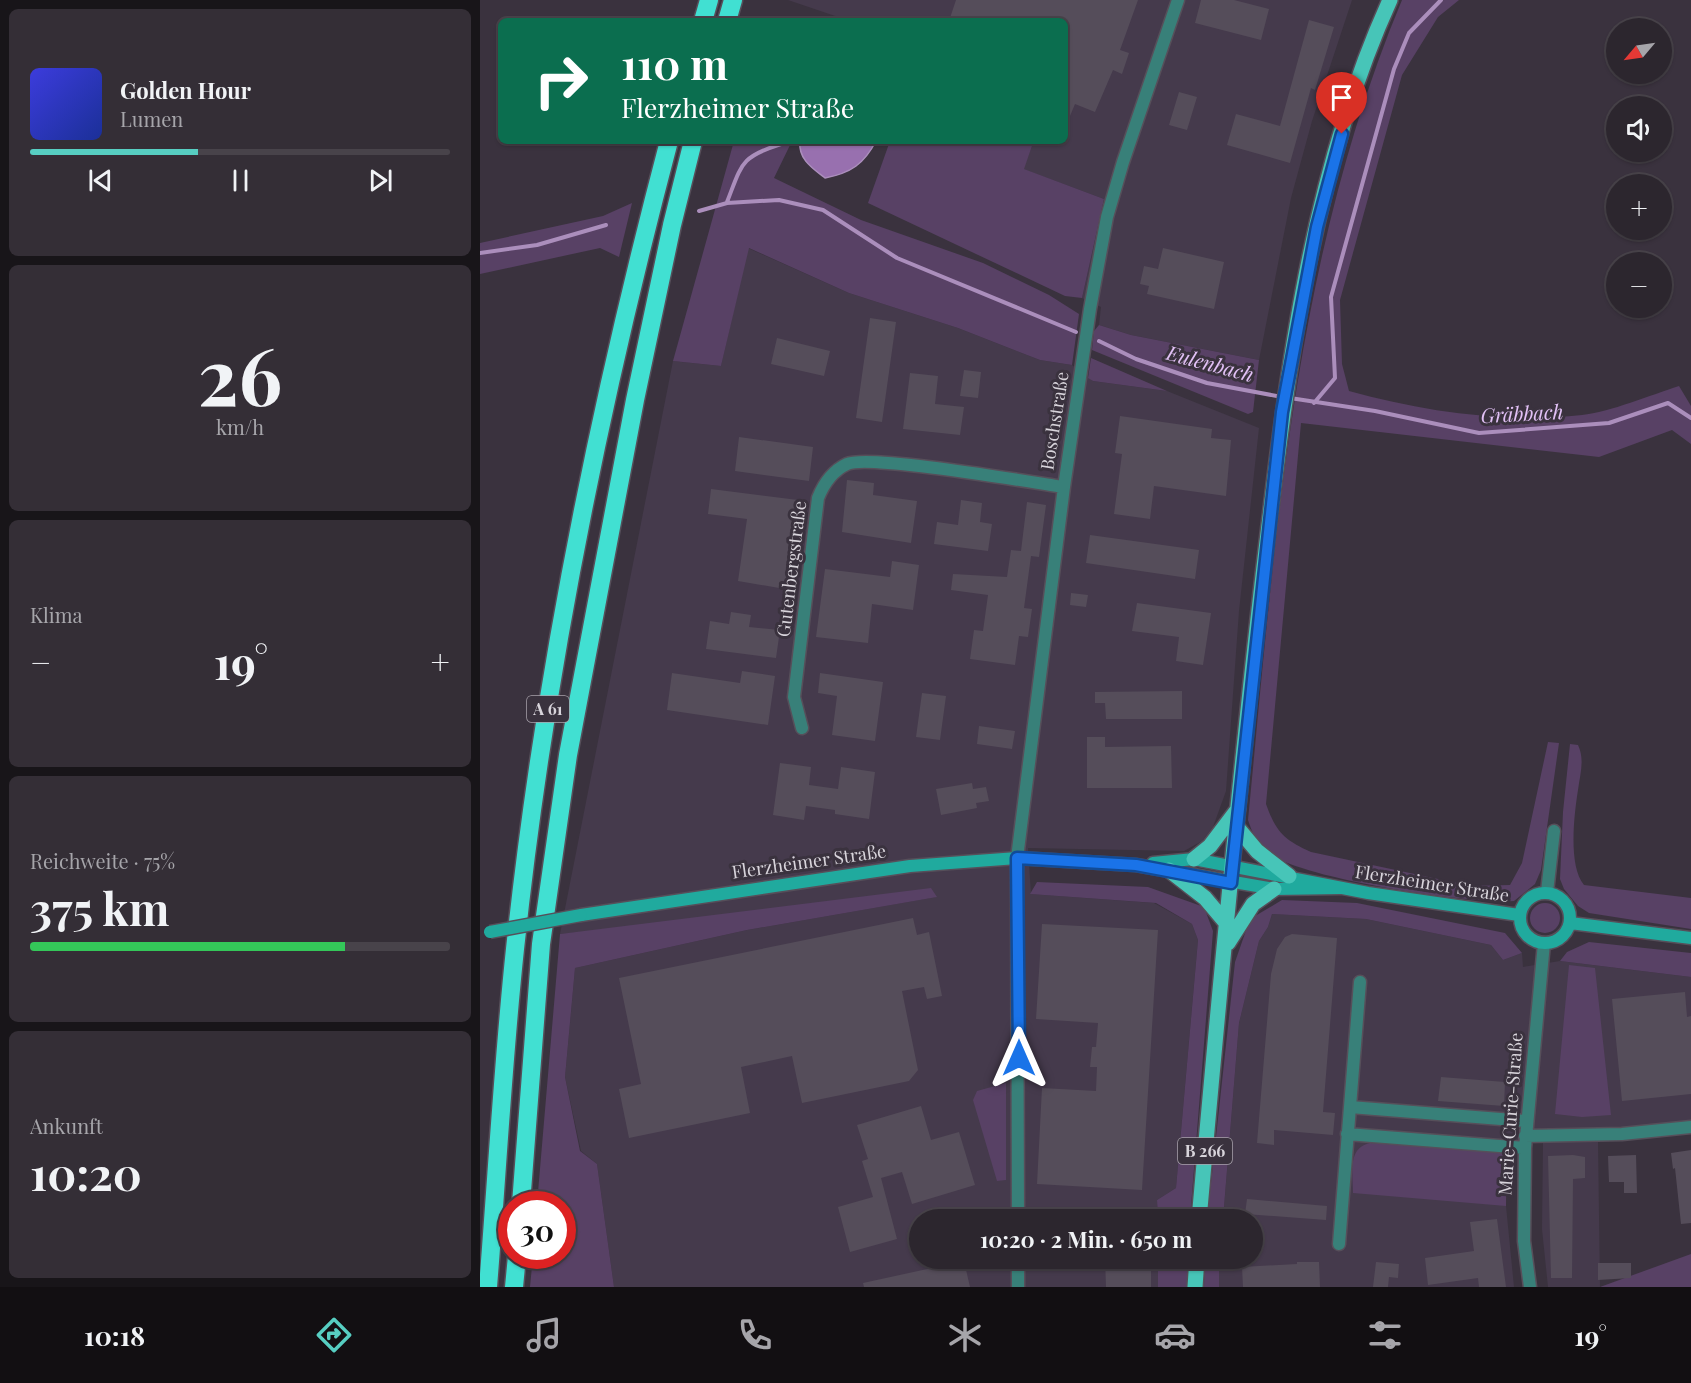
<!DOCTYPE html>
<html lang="de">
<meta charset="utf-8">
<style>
body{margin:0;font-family:"Playfair Display",serif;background:#342e36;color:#f1f3f6;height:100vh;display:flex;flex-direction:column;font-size:22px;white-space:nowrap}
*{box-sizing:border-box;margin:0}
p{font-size:20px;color:#a6a5aa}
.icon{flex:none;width:33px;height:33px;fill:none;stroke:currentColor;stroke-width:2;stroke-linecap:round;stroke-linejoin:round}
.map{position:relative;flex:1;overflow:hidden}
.sheet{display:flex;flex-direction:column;gap:9px;padding:9px;background:#181519;width:480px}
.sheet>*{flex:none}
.hud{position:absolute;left:18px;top:18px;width:570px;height:126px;border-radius:9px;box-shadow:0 2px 4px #0004,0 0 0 2px #48434a;background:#0b6e4f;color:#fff;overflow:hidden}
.needle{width:39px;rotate:241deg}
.controls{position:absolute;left:1126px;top:18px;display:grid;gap:12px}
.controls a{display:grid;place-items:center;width:66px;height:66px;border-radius:50%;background:#2c262e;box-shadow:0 2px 4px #0004,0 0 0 2px #48434a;font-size:30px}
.speed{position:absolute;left:18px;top:1191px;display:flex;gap:12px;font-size:30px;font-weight:700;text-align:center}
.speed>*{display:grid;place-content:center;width:78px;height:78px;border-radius:50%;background:#2c262e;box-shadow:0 2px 4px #0004,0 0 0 2px #48434a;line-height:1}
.speed .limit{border:9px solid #d22;background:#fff;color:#111}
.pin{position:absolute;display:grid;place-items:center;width:51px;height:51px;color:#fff;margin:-62px -26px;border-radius:50% 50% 50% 0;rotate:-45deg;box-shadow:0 0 6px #0007}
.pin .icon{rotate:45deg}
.me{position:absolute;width:66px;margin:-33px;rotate:0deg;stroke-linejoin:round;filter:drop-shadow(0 0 4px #0008)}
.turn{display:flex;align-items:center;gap:21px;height:126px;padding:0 24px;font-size:27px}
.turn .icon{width:78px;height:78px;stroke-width:2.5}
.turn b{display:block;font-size:42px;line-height:51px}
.big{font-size:45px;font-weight:700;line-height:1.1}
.sheet .tile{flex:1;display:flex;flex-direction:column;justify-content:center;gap:9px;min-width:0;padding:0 21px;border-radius:9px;background:#342e36}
.sheet .dial{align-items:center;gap:0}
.dial b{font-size:78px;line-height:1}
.song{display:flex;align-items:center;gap:18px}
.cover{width:72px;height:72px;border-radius:9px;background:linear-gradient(135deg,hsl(240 70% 55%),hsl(230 70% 35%))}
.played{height:6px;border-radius:3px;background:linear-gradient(90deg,#57cec2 40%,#48434a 40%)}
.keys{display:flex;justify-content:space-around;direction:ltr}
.heat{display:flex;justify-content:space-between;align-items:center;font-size:33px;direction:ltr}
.charge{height:9px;border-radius:4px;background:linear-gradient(90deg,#34c759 75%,#48434a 0)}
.trip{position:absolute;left:429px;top:1209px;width:354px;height:60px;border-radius:30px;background:#2c262e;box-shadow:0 2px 4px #0004,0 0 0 2px #48434a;font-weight:700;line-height:60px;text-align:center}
.dock{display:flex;height:96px;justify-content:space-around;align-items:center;background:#120f12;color:#a6a5aa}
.dock .icon{width:42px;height:42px}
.dock .active{color:#57cec2}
.dock b{font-size:27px;color:#f1f3f6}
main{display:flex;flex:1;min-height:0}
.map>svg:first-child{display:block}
.built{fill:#453a4c}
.green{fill:#584165}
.water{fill:#9870af;stroke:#ab8ebc;stroke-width:1.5}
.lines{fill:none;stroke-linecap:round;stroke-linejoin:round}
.stream{stroke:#ab8ebc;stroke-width:4}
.building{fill:#554d5a}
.minor-casing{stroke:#564f5a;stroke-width:15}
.secondary-casing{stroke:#564f5a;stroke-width:15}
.primary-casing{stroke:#564f5a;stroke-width:18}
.motorway-casing{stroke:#564f5a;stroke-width:21}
.minor{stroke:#388079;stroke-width:12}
.secondary{stroke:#20aa9e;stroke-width:12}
.primary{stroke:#47c5b8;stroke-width:15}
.motorway{stroke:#41e0d2;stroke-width:18}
.secondary-bridge-casing{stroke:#564f5a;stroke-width:15;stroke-linecap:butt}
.secondary-bridge{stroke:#20aa9e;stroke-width:12}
.route-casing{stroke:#114b97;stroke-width:15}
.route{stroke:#1a73e8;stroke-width:10}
.labels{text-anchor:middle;stroke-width:6;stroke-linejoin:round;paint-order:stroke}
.shield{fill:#3a323e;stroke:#a9a3ac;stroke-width:1.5}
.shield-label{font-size:16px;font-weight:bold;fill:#d8d4db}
.street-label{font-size:18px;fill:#d8d4db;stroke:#3a323e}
.water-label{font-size:20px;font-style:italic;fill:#e2c1f6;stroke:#3a323e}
</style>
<main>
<section class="sheet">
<div class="tile">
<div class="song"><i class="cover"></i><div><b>Golden Hour</b><p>Lumen</p></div></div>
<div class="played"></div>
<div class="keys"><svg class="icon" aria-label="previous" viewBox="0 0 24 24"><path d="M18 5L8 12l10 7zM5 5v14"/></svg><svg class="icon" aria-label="pause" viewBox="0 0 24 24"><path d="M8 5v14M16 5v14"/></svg><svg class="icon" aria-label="next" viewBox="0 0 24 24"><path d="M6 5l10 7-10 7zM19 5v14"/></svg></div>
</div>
<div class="tile dial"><b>26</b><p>km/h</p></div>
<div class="tile"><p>Klima</p>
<div class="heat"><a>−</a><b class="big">19°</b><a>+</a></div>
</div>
<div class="tile"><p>Reichweite · 75%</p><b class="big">375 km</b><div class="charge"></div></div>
<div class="tile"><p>Ankunft</p><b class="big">10:20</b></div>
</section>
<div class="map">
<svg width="1211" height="1287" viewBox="0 0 1211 1287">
<rect width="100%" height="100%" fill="#3a323e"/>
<path class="built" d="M308,0H872L832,121L811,198L779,360L651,335L619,325L621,307L602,298L624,199L543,169L552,146L536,141H585V21H370Z
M268,248L369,293L478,328L560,360L592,365L613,381L687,391L779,428L759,611L746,791L733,827L722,841L704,851L548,848L551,894L674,903L712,924L718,940L696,1188L677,1200L678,1219L440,1220V1258L678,1259V1287H134L117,1164L101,1151L85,1077L95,968L267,930L456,897L80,934L193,361L241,366Z
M792,914L886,919L1011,945L1023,960L1042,953L1043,967L1080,961L1211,977V1134L1118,1142L1120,1287H1068L1062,1229L1063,1143L1028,1140L1026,1206L1034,1287H739V1259L772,1258V1220L743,1219L759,1023L779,941L788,927Z"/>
<path class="green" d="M922,0H979L958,17L922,75L860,300L862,364L869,391C945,412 1023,423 1102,415C1130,412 1171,395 1199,386L1211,406V444L1192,430L1119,457L821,423L786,804C796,832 804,840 831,852L991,886L1030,885L1042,863L1068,742L1079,743L1061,870L1055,884L1034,901C989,904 821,879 786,852C777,844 772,832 768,820C795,543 813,260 922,0Z
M254,141H312L294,178L381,220L503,263L569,295L599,314L592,365L560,360L478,328L369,293L269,248L241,366L193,361Z
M410,141H536L552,146L544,169L624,199L602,298L585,296L388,203Z
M152,203L139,257L120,248L0,274V243L123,216Z
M619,325L651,335L779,360L773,412L768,414L612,350L614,331Z
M611,358L687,391L613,381L608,378Z
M1090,744L1098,745C1105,760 1100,774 1098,790C1094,815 1088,866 1104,885L1211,898V929L1109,913L1098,906L1084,889L1080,879L1083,812Z
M557,882L668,887L724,907L733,931L710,1219H678L677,1200L696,1188L718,940L712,924L676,903L550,894Z
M451,888L457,897L267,930L95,968L85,1077L100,1151L117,1164L134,1287H50L53,1256H82V1204H57L80,934Z
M802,900L877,903L1025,933L1042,953L1023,960L1011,945L886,919L792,914L788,927L779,941L759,1023L743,1219L727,1220L755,962L770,919Z
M1050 918a15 15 0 1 1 30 0a15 15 0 1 1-30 0Z
M1109,942L1211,953V977L1080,961L1087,952Z
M1089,965L1115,968L1131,1115L1102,1117L1075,1114Z
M526,1083V1180L517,1181L493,1100L497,1091Z
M890,1143L1021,1152L1026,1160V1206L873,1193C873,1174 867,1148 890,1143Z
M1211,1254V1287H1120Z
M678,1259H709L708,1287H678Z
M725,1259H739V1287H724Z"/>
<path class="water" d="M320,141H396C384,164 371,173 345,178C332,168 318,159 320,141Z"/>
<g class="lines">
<path class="stream" d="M247,202C262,164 260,157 301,144
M219,211L247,203L299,200L343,210L417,258L596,332
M0,253L57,245L126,225
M619,341L656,359L727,383L802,397
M810,398L895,411L999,433L1129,423L1188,403L1211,418
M834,403L855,378L851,297L914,69L929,33L961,0"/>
</g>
<path class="building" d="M476,0H658L640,50L649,53L642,74L633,70L615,112L595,104L585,128V21H469Z
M721,0H754L789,9L781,40L715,23Z
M829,20L854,27L835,90L831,88L810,163L747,145L756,114L800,126Z
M699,92L717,97L707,130L689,125Z
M683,248L744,262L734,309L667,294L669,286L660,284L664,266L678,269Z
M390,318L416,322L402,422L376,418Z
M297,338L350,351L344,376L291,364Z
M484,370L501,372L498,398L480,396Z
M430,373L458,376L455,404L484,407L480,435L423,429Z
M640,416L732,429L731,438L751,440L746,496L674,486L670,519L634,514L642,454L635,453Z
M259,437L333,447L329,481L255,471Z
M367,480L394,483L393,495L437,501L431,543L362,532Z
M231,489L318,500L305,589L258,581L267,519L228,514Z
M481,500L502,503L500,522L512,524L508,551L454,544L457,522L478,525Z
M547,502L566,505L559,557L551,556L544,608L552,609L548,637L539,636L535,665L490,659L494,630L503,631L508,595L471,590L473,574L527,577L531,550L541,551Z
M610,535L719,550L715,579L606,563Z
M412,561L439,565L433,610L392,604L388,643L336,637L345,569L410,577Z
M591,593L608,595L606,607L590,605Z
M657,603L731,613L723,665L696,661L699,637L652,631Z
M251,612L271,615L269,627L300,630L296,658L226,649L230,621L249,624Z
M262,671L295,676L288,725L187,710L192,673L260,683Z
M340,673L403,682L395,741L352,735L357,696L338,693Z
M702,691V719H626L625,703H615V692Z
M442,693L466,696L460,740L436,737Z
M499,726L535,731L532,749L497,744Z
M607,737H625V747L691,746L692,788H607Z
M300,763L331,767L329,785L358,789L361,767L395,772L389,819L355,814V810L326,806L324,820L293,815Z
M492,783L493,789L506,787L509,801L496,803L497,808L461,815L456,789Z
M433,918L437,935L449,932L462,996L447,999L444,987L422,991L438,1070L429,1081L322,1103L312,1056L261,1067L270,1113L149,1138L139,1089L161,1084L139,978Z
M562,924L678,930L662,1190L557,1184L562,1088L616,1091L617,1067H610L612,1047H616L618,1023L556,1019Z
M812,934L857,938L843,1112L855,1113L853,1135L794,1130V1145L777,1143L791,974L797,949L805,937Z
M1205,992L1207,1017L1211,1016V1094L1142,1101L1132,999Z
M961,1077L1025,1082L1024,1106L958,1101Z
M441,1106L451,1140L479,1132L495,1185L432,1204L422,1172L401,1178L417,1239L370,1252L358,1207L393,1197L382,1161L388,1159L377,1125Z
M1211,1150V1223L1201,1224L1195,1168L1193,1169L1191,1153Z
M1093,1155L1105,1157V1178L1093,1179L1092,1278H1071L1068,1156Z
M1156,1155L1157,1193H1144V1182H1129L1128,1156Z
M767,1199L847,1206L846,1220L765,1214Z
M649,1207V1220H574L573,1208Z
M1017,1219L1026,1287H999L998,1278L948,1285L945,1258L994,1251L990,1222Z
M625,1258H671V1287H626Z
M484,1261L490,1287H384L383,1283Z
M817,1262H839L840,1287H763L762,1267L817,1264Z
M896,1262L919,1264L918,1278L909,1277L908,1287H893Z
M1118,1263H1151V1278L1118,1280Z"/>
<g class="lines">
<g class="minor-casing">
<path id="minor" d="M322,728L314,697L338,498C344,483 352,471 367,464C389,454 549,482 584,487
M1067,892L1074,831
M870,1107L1046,1121
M867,1134L1045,1148
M1045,1136L1142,1134L1211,1127
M538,1220L537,858L584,487L610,309L627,217L643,162L698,0
M859,1244L880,982
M538,1258V1287
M1050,1287L1044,1241L1045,1148L1064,943"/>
</g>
<g class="secondary-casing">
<path id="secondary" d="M673,863L714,859L888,893L1039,915
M1040 918a25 25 0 1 1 50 0a25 25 0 1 1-50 0Z
M101,915L430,866L537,858L656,865L794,889L860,888
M1090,923L1211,938"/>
</g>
<g class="primary-casing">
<path id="primary" d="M756,826L777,851L809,876
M714,859L730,846L758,809
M689,870L725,898L747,924
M748,943L773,904L794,889
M719,1220C738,1005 758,790 783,575C806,383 829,178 910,0
M715,1287L717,1258"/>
</g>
<g class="motorway-casing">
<path id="motorway" d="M223,21L229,0
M247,21L253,0
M41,1204L61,944L88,755L155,400L192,225L213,141
M8,1287C17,1175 23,1061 35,949C64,676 119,406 189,141
M34,1287L37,1256"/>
</g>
<use href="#minor" class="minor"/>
<use href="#secondary" class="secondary"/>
<use href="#primary" class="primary"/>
<use href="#motorway" class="motorway"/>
<g class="secondary-bridge-casing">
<path id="secondary-bridge" d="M10,932L101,915"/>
</g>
<use href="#secondary-bridge" class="secondary-bridge"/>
</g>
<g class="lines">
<g class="route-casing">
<path id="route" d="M539,1058L537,858L656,865L751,883L802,412L837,227L862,134"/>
</g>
<use href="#route" class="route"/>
</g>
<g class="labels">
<g class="shield">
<rect x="47" y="696" width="42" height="26" rx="4.5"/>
<rect x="698" y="1138" width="54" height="26" rx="4.5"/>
</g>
<g class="shield-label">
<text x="68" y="715">A 61</text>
<text x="725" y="1157">B 266</text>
</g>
<g class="street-label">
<text transform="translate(575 421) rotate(-81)" y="6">Boschstraße</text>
<text transform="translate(312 569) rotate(-83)" y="6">Gutenbergstraße</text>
<text transform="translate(329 862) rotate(-8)" y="6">Flerzheimer Straße</text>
<text transform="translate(952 884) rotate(9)" y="6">Flerzheimer Straße</text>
<text transform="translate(1031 1114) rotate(-86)" y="6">Marie-Curie-Straße</text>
</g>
<g class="water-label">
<text transform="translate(730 364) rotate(15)" y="7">Eulenbach</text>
<text transform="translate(1042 414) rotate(-3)" y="7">Gräbbach</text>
</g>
</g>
</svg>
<div class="controls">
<a><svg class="needle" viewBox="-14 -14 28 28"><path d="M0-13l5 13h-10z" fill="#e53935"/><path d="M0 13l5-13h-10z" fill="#a6a5aa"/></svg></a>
<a><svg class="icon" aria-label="sound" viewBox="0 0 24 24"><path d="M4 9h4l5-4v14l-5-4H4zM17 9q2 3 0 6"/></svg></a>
<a>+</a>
<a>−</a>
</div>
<div class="speed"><div class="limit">30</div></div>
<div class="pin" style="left:862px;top:134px;background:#d93025"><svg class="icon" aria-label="arrive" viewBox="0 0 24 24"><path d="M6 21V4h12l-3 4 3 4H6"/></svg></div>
<svg class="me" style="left:539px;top:1058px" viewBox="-20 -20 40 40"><path d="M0-17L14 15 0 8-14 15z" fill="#1a73e8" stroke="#fff" stroke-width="4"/></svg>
<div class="trip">10:20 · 2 Min. · 650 m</div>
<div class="hud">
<div class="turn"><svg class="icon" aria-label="right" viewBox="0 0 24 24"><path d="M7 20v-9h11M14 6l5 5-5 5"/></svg><div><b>110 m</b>Flerzheimer Straße</div></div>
</div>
</div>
</main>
<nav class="dock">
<b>10:18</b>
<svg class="icon active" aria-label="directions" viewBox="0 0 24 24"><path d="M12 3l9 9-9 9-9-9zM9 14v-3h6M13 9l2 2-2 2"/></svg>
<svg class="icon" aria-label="music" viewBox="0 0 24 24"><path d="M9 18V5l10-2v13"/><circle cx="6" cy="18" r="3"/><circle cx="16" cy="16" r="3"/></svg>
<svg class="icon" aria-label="phone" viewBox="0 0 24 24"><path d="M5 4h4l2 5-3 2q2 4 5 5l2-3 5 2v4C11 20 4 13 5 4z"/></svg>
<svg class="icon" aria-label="climate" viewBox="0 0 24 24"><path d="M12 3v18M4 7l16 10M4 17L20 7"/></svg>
<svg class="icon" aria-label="car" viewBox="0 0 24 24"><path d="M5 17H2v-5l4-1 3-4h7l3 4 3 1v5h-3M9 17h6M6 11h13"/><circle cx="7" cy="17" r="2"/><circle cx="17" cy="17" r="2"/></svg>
<svg class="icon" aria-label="filters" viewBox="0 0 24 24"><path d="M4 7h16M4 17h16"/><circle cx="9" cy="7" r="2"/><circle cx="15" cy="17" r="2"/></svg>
<b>19°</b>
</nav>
